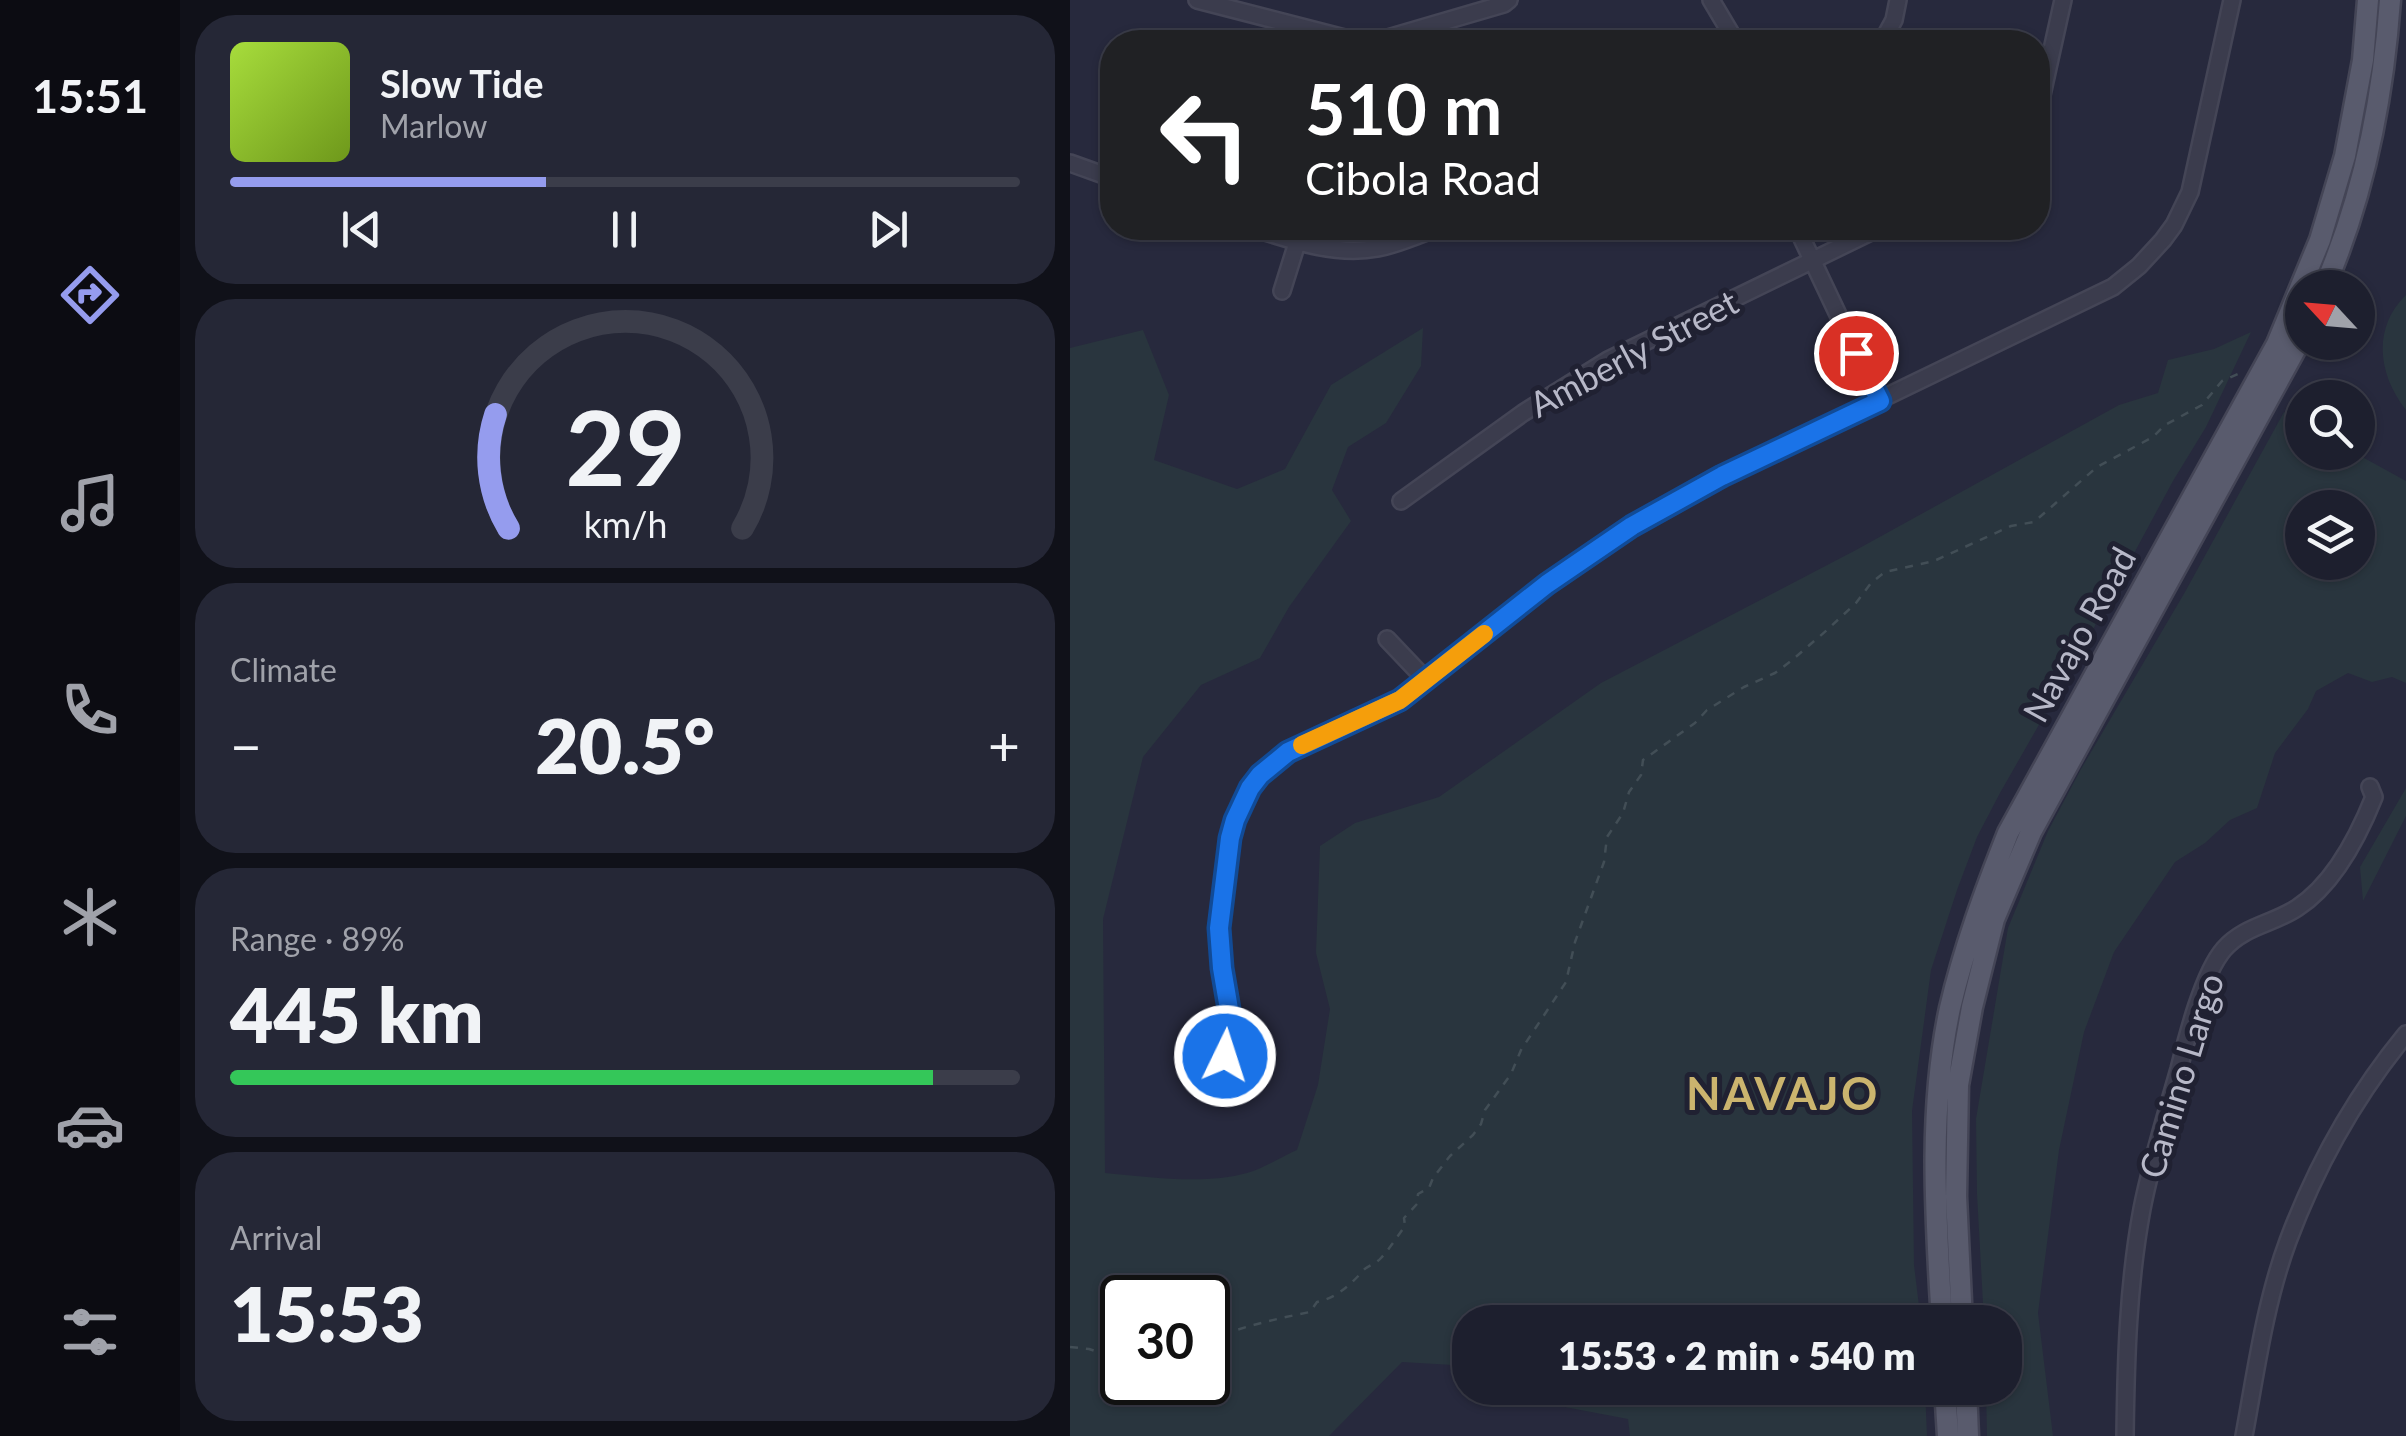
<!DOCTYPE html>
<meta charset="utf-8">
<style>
body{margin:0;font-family:Lato,sans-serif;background:#252736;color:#f1f3f6;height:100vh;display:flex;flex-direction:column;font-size:38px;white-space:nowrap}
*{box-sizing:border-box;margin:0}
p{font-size:32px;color:#a0a2aa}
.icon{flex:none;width:55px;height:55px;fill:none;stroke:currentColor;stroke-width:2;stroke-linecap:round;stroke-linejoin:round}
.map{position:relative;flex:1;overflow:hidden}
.side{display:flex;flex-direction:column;gap:15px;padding:15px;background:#101119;width:890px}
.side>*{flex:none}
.guide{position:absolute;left:30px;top:30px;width:950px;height:210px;border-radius:40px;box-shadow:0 2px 8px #0004,0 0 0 2px #3b3d4a;background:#202124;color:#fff;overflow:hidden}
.needle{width:65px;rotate:296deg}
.fabs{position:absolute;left:1215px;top:270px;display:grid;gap:20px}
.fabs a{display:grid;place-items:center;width:90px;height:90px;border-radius:50%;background:#1d1f2e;box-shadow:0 2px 8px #0004,0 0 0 2px #3b3d4a;font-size:50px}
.speed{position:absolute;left:30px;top:1275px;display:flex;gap:20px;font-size:50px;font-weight:700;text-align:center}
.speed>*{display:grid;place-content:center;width:130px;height:130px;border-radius:50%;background:#1d1f2e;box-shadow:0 2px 8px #0004,0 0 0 2px #3b3d4a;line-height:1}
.speed .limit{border:5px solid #111;border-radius:15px;background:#fff;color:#111}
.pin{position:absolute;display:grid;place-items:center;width:85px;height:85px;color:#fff;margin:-42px;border:5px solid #fff;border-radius:50%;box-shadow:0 2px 10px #0007}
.me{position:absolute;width:110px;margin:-55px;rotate:4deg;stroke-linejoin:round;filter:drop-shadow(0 0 8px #0008)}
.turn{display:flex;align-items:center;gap:35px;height:210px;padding:0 40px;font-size:45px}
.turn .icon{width:130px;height:130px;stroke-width:2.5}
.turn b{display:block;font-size:70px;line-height:85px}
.big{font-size:75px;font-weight:800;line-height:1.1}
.side .tile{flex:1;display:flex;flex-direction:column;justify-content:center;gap:15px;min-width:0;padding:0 35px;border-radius:40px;background:#252736}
.side .dial{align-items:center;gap:0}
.dial svg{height:260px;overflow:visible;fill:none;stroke:#3b3d4a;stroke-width:7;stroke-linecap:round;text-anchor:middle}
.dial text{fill:#f1f3f6;stroke:none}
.song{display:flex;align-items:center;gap:30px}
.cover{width:120px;height:120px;border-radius:15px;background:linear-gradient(135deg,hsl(80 70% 55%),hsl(80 70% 35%))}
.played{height:10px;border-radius:5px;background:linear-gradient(90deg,#959cee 40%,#3b3d4a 40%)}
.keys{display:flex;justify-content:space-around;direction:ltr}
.heat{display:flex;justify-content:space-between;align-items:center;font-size:55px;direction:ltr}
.charge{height:15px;border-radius:8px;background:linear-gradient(90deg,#34c759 89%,#3b3d4a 0)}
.trip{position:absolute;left:382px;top:1305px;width:570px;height:100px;border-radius:40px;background:#1d1f2e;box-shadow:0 2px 8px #0004,0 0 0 2px #3b3d4a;font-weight:800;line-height:100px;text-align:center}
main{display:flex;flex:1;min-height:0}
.menu{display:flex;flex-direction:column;width:180px;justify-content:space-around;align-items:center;background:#0c0c12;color:#a0a2aa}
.menu .icon{width:70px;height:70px}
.menu .on{color:#959cee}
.menu b{font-size:45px;color:#f1f3f6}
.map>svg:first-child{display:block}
.green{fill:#29353e;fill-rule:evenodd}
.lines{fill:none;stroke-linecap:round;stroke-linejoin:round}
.minor-casing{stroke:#444556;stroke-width:20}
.major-casing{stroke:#444556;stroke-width:25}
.path{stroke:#424e56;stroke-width:2.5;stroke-dasharray:8 8;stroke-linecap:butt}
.minor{stroke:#3b3c4d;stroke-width:15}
.major{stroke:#595b6d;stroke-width:20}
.route-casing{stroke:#114b97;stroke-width:25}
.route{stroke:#1a73e8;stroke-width:18}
.slow{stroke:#f59e0b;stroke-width:18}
.labels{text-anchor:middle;stroke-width:10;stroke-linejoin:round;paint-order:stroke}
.street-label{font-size:35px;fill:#b7b8c8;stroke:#202132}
.district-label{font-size:45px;font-weight:bold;letter-spacing:2.5px;fill:#cbb46e;stroke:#202132}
</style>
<main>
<nav class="menu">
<b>15:51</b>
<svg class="icon on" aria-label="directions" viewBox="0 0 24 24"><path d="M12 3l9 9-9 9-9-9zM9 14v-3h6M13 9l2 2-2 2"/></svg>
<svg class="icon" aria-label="music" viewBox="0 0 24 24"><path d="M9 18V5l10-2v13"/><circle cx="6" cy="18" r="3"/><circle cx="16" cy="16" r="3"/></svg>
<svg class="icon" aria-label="phone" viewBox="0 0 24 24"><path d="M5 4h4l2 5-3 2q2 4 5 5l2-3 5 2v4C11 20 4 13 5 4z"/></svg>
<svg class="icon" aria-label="climate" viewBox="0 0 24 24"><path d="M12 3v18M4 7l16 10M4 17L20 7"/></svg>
<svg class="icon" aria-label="car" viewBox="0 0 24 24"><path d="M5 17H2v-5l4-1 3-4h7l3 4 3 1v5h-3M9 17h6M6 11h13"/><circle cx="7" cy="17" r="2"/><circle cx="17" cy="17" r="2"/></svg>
<svg class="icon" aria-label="filters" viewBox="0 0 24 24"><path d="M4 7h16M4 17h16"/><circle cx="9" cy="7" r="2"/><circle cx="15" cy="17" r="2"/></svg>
</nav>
<section class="side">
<div class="tile">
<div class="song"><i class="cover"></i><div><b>Slow Tide</b><p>Marlow</p></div></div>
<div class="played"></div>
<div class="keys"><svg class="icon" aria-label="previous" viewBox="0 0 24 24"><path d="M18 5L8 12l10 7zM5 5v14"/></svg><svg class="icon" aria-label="pause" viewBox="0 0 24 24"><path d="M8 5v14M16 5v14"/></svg><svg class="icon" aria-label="next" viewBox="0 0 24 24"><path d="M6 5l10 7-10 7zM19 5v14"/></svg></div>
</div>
<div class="tile dial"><svg viewBox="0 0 100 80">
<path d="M14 69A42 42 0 1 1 86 69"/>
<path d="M14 69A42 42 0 0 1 10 34" stroke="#959cee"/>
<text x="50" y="56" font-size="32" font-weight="700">29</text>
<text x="50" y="72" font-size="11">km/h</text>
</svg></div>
<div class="tile"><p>Climate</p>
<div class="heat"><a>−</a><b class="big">20.5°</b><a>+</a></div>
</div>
<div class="tile"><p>Range · 89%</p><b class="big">445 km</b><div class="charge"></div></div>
<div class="tile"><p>Arrival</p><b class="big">15:53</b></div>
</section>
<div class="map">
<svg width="1336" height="1436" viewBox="0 0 1336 1436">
<rect width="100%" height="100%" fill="#27293d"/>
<path class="green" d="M1336,295V410C1308,375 1302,328 1336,295Z
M353,328L351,366L316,423L278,447L262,490L281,521L219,607L190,658L131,685L73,757L33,919L35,1173C78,1177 135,1185 177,1173C194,1168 211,1157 227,1150L248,1085L260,1009L246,953L250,846L285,823L369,797L531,683L786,550L1049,405L1088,393L1098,360L1144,349L1181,332L1136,427L1103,481L1014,646L930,793L907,837L887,890L861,970L842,1111L844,1265L851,1322H400V1366L332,1362L259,1436H0V348L73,330L99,395L84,460L167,489L215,469L261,385ZM52,1298H138V1382H52Z
M1214,412L1232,423V452L1285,453L1336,481V683L1322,677L1302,682L1278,673L1246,691L1238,709L1205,753L1187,808L1160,820L1135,843L1105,862L1044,952L1014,1032L989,1150L968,1313L983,1436H917L916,1388H935V1322H914L907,1194L906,1119L938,928L978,831L1011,769L1115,592ZM1232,508H1288V562H1232Z
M1336,788V816L1293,901L1290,867Z
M463,1388H855L857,1436H560L558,1419L479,1404Z"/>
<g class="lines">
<g class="minor-casing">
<path id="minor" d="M127,0L290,42
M641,0L666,42
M295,42L314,39L434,4L439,0
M812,42L824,20L828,0
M968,113L993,0
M0,163L42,178
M183,228C223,241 266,256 308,248C329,244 349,234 369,228
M727,228L809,401
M212,291L227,243
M331,501L453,413L538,360L809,228
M317,639L356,680
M142,1079L155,1056L160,1015L151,967L149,928L160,838L165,820L181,787L190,775L218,751L330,700L477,583L561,526L652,476L1043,287L1069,266L1093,240L1104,225L1120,192L1162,0
M1055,1436C1056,1360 1058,1284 1072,1209C1081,1162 1096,1115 1109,1069C1117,1037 1133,973 1154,949C1174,926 1203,924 1227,908C1264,884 1288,837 1304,797L1300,787
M1174,1436C1186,1371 1195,1303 1218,1241C1246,1166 1285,1096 1336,1034"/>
</g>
<g class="major-casing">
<path id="major" d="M1254,288C1294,196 1313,99 1320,0
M872,1322C866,1219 858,1111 880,1008C894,948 915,891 938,833L1207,344L1250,240L1275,156L1293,60L1298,0
M892,1322L886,1196L888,1085L902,1007L924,919L961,832L1232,337
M875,1388L878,1436
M896,1388L898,1436"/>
</g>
<path class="path" d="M138,1340C171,1327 205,1319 240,1312L247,1302C266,1298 279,1286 292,1272C297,1265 305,1265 311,1258C320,1248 327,1237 335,1226L334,1218L347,1204L348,1194L359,1188L363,1178L380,1156L403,1135L411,1124L415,1110L441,1074L451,1050L496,982L505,942L534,862L537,837L553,813L559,792L571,775L573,760L625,723L637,710L674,687L705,673L721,661L757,630L786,603L801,583L815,572L864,561L941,526L964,522L1027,467L1083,437L1095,425L1132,405L1152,381L1170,373
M0,1347L19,1349L52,1360"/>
<use href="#minor" class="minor"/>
<use href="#major" class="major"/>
</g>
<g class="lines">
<g class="route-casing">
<path id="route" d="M155,1056L160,1015L152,968L149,928L160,838L165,820L180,788L190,775L218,752L330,700L477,584L562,526L652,476L810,401L786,353"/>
</g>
<use href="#route" class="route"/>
<path class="slow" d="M232,745L330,700L414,634"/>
</g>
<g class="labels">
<g class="street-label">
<text transform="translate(564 354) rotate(-28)" y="12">Amberly Street</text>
<text transform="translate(1010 635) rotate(-61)" y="12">Navajo Road</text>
<text transform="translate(1112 1076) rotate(-73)" y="12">Camino Largo</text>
</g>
<g class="district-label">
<text x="713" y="1110">NAVAJO</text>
</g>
</g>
</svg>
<div class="fabs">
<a><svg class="needle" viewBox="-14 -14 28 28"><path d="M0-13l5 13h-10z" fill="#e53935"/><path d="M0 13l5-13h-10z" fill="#a0a2aa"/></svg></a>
<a><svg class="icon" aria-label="search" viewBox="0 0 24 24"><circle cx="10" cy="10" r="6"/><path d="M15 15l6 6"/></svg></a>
<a><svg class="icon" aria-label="layers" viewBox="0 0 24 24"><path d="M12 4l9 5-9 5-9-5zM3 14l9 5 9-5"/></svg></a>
</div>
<div class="speed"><div class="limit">30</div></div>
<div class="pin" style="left:786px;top:353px;background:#d93025"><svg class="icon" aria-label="arrive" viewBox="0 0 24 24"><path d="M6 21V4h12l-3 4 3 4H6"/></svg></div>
<svg class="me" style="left:155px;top:1056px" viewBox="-20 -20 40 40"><circle r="17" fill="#1a73e8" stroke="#fff" stroke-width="3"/><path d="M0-11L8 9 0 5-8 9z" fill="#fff"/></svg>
<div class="trip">15:53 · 2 min · 540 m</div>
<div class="guide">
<div class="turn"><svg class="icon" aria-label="left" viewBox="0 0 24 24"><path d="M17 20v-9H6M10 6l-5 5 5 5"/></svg><div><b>510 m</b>Cibola Road</div></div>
</div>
</div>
</main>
